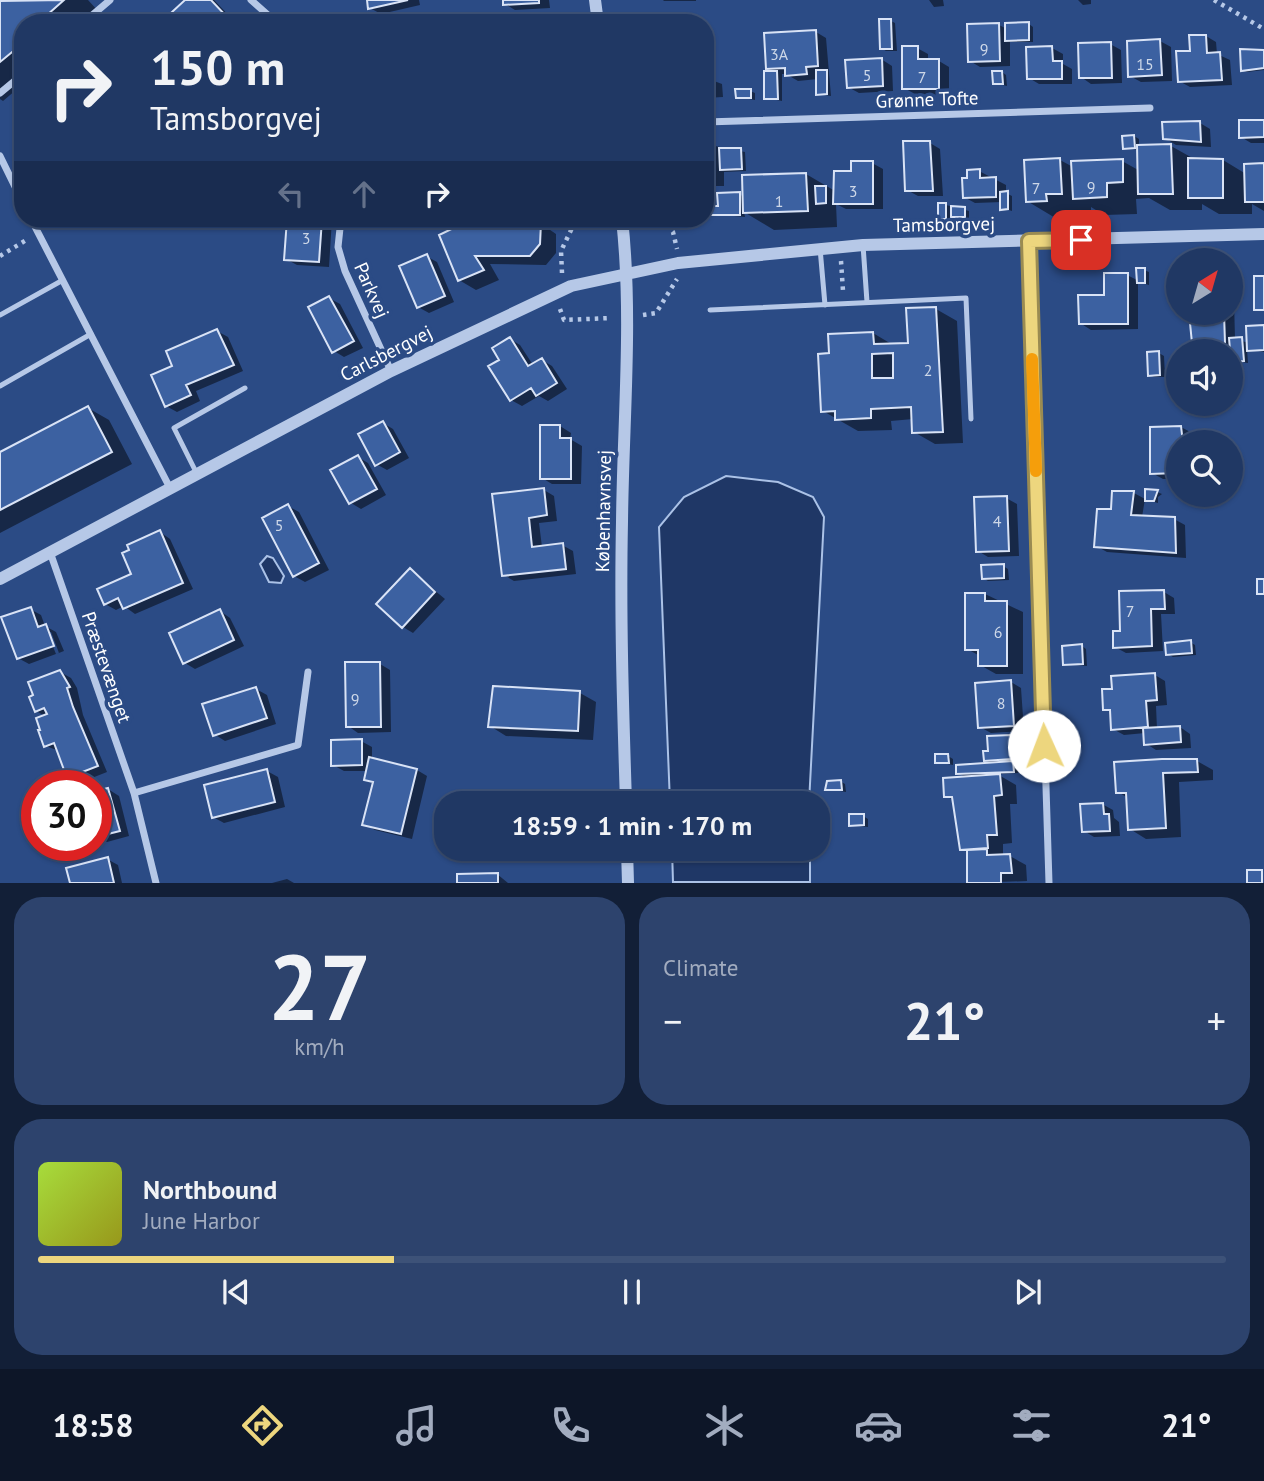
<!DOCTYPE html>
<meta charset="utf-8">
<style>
body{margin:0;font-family:"PT Sans",sans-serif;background:#2d436d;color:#f1f3f6;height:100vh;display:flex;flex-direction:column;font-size:26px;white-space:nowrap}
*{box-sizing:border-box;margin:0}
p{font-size:23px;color:#a2acbf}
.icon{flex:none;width:38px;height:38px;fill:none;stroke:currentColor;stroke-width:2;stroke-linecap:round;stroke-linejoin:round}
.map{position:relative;height:883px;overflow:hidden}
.details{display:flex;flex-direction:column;gap:14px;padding:14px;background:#121f37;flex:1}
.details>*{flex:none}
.banner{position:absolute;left:14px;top:14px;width:700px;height:214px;border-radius:28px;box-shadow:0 2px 5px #0004,0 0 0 2px #3d5278;background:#203864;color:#f1f3f6;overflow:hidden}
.needle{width:46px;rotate:37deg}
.tools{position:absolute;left:1166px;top:248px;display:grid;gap:14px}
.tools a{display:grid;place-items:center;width:77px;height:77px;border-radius:50%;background:#203864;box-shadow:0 2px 5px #0004,0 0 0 2px #3d5278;font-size:35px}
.speed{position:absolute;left:21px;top:770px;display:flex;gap:14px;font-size:35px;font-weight:700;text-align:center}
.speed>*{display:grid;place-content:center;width:91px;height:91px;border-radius:50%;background:#203864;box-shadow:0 2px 5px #0004,0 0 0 2px #3d5278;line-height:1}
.speed .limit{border:10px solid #d22;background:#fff;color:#111}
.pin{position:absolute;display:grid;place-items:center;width:60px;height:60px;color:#fff;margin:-30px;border-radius:14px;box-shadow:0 4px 10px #0006}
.me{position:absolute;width:77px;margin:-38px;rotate:358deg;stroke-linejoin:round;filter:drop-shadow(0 0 5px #0008)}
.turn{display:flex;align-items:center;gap:24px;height:147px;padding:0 21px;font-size:32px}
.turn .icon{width:91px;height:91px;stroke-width:2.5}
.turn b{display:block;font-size:49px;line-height:60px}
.lanes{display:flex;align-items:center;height:66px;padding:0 21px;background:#0003;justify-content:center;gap:35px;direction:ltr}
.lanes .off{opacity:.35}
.big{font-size:52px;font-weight:800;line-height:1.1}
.details .tile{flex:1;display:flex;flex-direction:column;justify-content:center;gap:10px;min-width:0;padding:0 24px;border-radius:28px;background:#2d436d}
.details .dial{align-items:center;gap:0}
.dial b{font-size:91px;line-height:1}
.song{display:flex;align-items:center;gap:21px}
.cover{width:84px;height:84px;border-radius:10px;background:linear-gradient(135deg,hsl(80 70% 55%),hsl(60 70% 35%))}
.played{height:7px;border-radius:4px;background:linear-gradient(90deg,#edd67e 30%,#3d5278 30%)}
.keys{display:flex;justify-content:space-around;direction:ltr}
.heat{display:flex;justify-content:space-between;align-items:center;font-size:38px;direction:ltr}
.details .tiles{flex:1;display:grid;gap:14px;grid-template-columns:1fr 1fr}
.tile:last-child{grid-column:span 2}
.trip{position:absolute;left:434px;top:791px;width:396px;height:70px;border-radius:28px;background:#203864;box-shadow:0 2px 5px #0004,0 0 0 2px #3d5278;font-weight:800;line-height:70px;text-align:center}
.tab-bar{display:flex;height:112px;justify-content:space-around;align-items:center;background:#0d1628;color:#a2acbf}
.tab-bar .icon{width:49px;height:49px}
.tab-bar .current{color:#edd67e}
.tab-bar b{font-size:32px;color:#f1f3f6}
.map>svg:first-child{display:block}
.water{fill:#1f3766;stroke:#abc2e7;stroke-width:2}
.shadow{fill:#0007;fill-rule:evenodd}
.building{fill:#3c61a1;stroke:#d9e3f6;stroke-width:2;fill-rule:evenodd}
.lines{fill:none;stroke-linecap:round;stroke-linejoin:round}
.path{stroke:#b6c8e7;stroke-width:4.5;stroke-dasharray:3.5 5;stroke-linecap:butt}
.service{stroke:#b6c8e7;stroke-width:5}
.minor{stroke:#b6c8e7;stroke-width:7}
.tertiary{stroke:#b6c8e7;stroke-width:12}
.route-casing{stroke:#9a8b52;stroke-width:18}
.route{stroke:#edd67e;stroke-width:12}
.slow{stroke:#f59e0b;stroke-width:12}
.labels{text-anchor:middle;stroke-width:7;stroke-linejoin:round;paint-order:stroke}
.number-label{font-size:16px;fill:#ced8e8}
.street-label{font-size:19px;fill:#fff;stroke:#2b4b85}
</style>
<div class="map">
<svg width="1264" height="883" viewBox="0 0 1264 883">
<rect width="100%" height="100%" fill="#2b4b85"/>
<path class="water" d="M726,476L778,482L813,497L824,517L809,803H670L659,527L684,497Z
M267,556L273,558L284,576L281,583L269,582L260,564Z
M672,849H810V882H673Z"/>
<path class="shadow" d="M4,0H88L99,12L86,23H23V84L3,101L0,99V3Z
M187,0H214L236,23H185Z
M369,0H419L420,5L381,14L370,8Z
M504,0H549L550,8L515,10L505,4Z
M663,0H696V1H664Z
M929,0H943L944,6L934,7Z
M1078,0H1091V4L1083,5Z
M421,16L432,23H389Z
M891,21L895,23L897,51H886L881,48Z
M1029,24L1033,27V42H1010V66L980,67L970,61L999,25L1007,29Z
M816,32L826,38L831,96L818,94V79L798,81L786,74H782V101L766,98L775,73L767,68Z
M1206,36L1216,42L1217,54L1230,60L1232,85L1190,87L1179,81L1191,52Z
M1160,41L1171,47L1172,81L1141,82L1130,76Z
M1110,44L1121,50L1122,83L1091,84L1081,77Z
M917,48L928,54V61H939L949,67V95L915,94L904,88Z
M1052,48L1063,54V64L1072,69V84H1039L1029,78Z
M1264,51V70L1247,72L1242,70Z
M705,59L706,78L722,84L723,97L705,98Z
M881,59L892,66L893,91L859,93L848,87Z
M1002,72L1006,75L1007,86L994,83Z
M750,91L755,93V100L737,97Z
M1264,122V143H1251L1241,137Z
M1200,123L1210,129L1211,147L1176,145L1165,138Z
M1134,136L1139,139V147L1171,146L1196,160H1223L1246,174L1264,165V211L1252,204V214H1219L1202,204V210H1170L1149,198L1136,199L1137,214L1104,215L1091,207V210L1075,211L1076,217L1057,219L1027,201L1060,160L1073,167L1122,161L1140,171L1139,150L1125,148Z
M930,143L940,149L943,196H918L907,190Z
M705,144L745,152L746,171L724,172V186H705V207Z
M872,163L883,169V209H846L836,204L837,227L774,230L744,212L745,217L712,214L739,194L744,197L806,174L835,191L852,173Z
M979,171L1006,185V193L1012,196V211L1002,208V202L975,203L964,197Z
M946,205L969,211V218L958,219L951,215V220H944L939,218Z
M288,219H332L329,267L297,265L286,259Z
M460,219H495L496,223H499V219H534L556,234V253L546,265L490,264L499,280L476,290L459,280L462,226Z
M426,256L437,262L454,302L429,313L418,307Z
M1144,270L1149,272V285L1138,282V329L1091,330L1080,323L1127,275L1139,281Z
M329,298L340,304L363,348L344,357L334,351Z
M1230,298L1234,300L1235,339L1249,343L1264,327V352L1247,349L1248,363L1233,361L1232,348H1204L1193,342L1191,313H1230Z
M936,309L957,321L963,443L935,444L914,432L913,419L891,421L892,430L858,431L823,411L830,355L873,333L893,345L910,344Z
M217,331L228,337L243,371L196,391L200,401L177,412L166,406L174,367Z
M510,339L520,345L533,365L542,360L552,366L567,389L548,401L539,396L522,406L511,400L501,360Z
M1159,353L1164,356L1165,377H1154L1150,375Z
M88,408L109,420L132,464L0,533V454Z
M383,423L393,429L409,458L387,470L376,464Z
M560,426L571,433L570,439L582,446L581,484H552L542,478Z
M1181,427L1192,433V443H1178V479H1163L1152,473Z
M358,457L368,463L386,495L361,509L351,503Z
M544,490L554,496L557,521L539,523L542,547L562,545L573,551L576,574L514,581L504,575L494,496Z
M1157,492L1162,494L1158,497V503L1147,500Z
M1113,493H1134L1145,499L1142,517L1174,519L1185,525L1186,558L1107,552L1096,546L1113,510Z
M1006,498L1017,504L1019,556L988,557L978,551Z
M288,506L299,512L329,570L305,582L294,576Z
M160,532L170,539L193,589L135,614L124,606L116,610L105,604L133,575Z
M1003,566L1008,569L1009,580L988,581L983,578Z
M410,570L445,599L413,633L403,627Z
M1164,592L1174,598L1175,614H1161L1163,651L1126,653L1115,647L1122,632Z
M985,594L1023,612V674H996L980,665V656L967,649Z
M30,609L41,615L45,626L56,632L64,651L29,664L18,658ZM47,632H51L59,653L56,654Z
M220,611L230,618L244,646L195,669L185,663Z
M1190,642L1195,645L1196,655L1173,657L1168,654Z
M1082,646L1086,649L1087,666L1065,664Z
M380,664L390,670L391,732L358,733L348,726Z
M60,672L71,678L77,688L83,715L107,772L79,783L69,776L59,751L46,746L45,716L36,711L30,684Z
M1155,675L1165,681L1167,705L1156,706L1157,729L1180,727L1190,734L1191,748L1156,750L1145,743V733L1124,735L1113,729L1112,713L1105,709L1114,690Z
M1011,682L1021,688L1024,731L991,733L980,727Z
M256,689L267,695L276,724L225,741L214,734Z
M580,693L596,702L593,740L506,736L490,726Z
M1010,737L1021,743L1022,765H1018V773L997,774L1016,785L1017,804H1010L1012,843L1003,844V856H1010L1026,865L1027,881L969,883V853L961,849L955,801L946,796L967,778L958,773L993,764L985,760Z
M361,741L372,747V759L417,770L427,776L412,839L375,830L364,824L374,784L366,779L368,771H344L333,765Z
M948,756L953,759V765L937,762Z
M1197,761L1213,770V780L1179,782L1181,837L1146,839L1130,829L1128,798L1118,792L1116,763Z
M267,771L278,777L285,807L224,823L213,817Z
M840,781L845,784L846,792L827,789Z
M108,789L119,796L129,836L107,842L96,836Z
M1102,804L1113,810L1114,818L1119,822L1120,836L1094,837L1084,831Z
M863,816L868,819V827L851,825Z
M107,859L118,865L122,883H71Z
M497,874L508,883H459Z
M287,879L294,883H272Z"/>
<path class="building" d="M64,0L38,23H23V43L0,62V1Z
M185,0H211L228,18L223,23H183L172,12Z
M367,0H408L368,9Z
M503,0H539V3L503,5Z
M421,15L423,23H384V22Z
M548,19V23H499Z
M879,19H891L892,49H880Z
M1029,22V40L1005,41V23Z
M999,23L1000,61L968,62L967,24Z
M816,30L818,66L806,67L807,74L785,76V68L766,69L764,33Z
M1189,35H1206L1207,53L1220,52L1222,80L1178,82L1176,51H1190Z
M1160,39L1162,75L1128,77L1127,41Z
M1111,42L1112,78H1079L1078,43Z
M902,46H918V59H939V89H902Z
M1052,46L1053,61H1062V79H1027L1026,47Z
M1240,49L1264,50V68L1241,71Z
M882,58L883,86L847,88L845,60Z
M816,70H827V94L816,95Z
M764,71H777L778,99H764Z
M992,71H1002L1003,84H993Z
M712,76L713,92H705V77Z
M735,89H751V98H736Z
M1239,120H1264V137L1239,138Z
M1200,121L1201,142L1163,139L1162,122Z
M1134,135L1135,148L1123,149L1122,136Z
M903,141H930L933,191H905Z
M705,142H713L714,180L705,181Z
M1171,144L1173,194H1138L1137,145Z
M719,148H741L742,169L720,170Z
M1060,158L1062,194H1046L1047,201L1026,202L1024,160Z
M1188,158L1223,159V198H1188Z
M1123,159V182L1107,183V197L1073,199L1071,161Z
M851,161H873V204H833L834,171H851Z
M1264,163V202H1245L1244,164Z
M980,169V178L996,177V197L963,198L962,178H967V170Z
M806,173L808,211L743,213L742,175Z
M815,186H826V203L816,204Z
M1008,191V209L1000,210V192Z
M740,192V215H710V206H718L717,193Z
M938,203H946V219H938Z
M951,206L965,207V217H951Z
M287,219H322L319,262L284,260Z
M458,219H535L541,223L540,244L530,256H475L484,270L458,281L439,235L460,225Z
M427,254L445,296L417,308L399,266Z
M1136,268H1145V283H1137Z
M1104,273H1128V324H1079L1078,295H1104Z
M1254,276H1264V310H1254Z
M329,296L354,341L332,353L308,307Z
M936,307L943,432L912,433L911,407L871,409V418L835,420V411L821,412L818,354L829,353L828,334L873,332L874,344L908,343L906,308ZM893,353V378H872V354Z
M1189,313H1224L1225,343H1192Z
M1264,325V350L1247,351L1246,326Z
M217,329L234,365L186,385L191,395L165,407L151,375L172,366L166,351Z
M510,337L528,366L542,358L557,383L536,396L531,388L510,401L488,366L499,360L492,348Z
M1242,337L1244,361L1231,362L1229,338Z
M1159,351L1160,375L1148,376L1147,352Z
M88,406L112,452L0,510V452Z
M383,421L400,452L375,466L358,434Z
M540,425H560V438H571V479H540Z
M1181,426L1183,443H1178V473L1150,474V427Z
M358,455L377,489L349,504L330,470Z
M544,488L547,515L529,518L532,547L563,543L566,569L502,576L492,494Z
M1145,489L1158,490L1154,501H1145Z
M1112,491H1134L1131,515L1175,517L1176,553L1094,547L1097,509H1111Z
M1007,496L1009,551L976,552L974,497Z
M288,504L319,563L293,577L262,518Z
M160,530L183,583L123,609L118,598L104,605L97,589L131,574L122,553L129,550L127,545Z
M1004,564V578L982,579L981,565Z
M410,568L435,592L402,628L376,604Z
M1257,579H1264V594H1257Z
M1164,590L1165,609H1151L1152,646L1113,648V631H1120L1119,591Z
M965,593H985V601H1007V666H978V650H965Z
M31,607L38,627L46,624L54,646L17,659L1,617Z
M220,609L234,640L183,664L169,633Z
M1191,640L1192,653L1166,655L1165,643Z
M1082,644L1083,664L1063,665L1062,646Z
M345,662H380L381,727H346Z
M60,670L70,687L67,688L73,707L98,766L67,778L54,743L44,747L38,730H40L36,718L47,714L44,708L35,712L29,697L33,695L28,682Z
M1155,673L1157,700L1146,701L1148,727L1111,730L1110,710H1103L1102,689H1112L1111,676Z
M1011,680L1014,726L978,728L975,683Z
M493,686L580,691L578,731L488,727Z
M256,687L267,718L213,736L202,704Z
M1180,726L1181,742L1144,745L1143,728Z
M1011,735L1012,759L984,761L983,751H988L987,736Z
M362,739V765L331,766V740Z
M935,754H948L949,763H935Z
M369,757L417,769L401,834L362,825L373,782L364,780Z
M1162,759H1197L1198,772L1163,773L1166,828L1128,830L1126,793H1116L1114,762Z
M1013,761L1014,772L956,774V765Z
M267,769L275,802L212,818L204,785Z
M1000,774L1002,795L994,796L997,835H987L988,848L960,850L952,797H944L943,778Z
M841,780L842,790H825L827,781Z
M108,788L120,831L96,837V791Z
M1103,803L1104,814H1109L1110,831L1082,832L1080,804Z
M849,814H864V825L849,826Z
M987,849V855L1010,854L1012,873H1001V883H967V850Z
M108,857L114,883H70L66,868Z
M1247,870H1262V883H1247Z
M498,873V883H457V874Z"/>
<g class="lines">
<path class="path" d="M1214,0L1264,29
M661,219L673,232L677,249
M0,256L28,239
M841,261L843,291
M562,273L561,251L573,226L608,222
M560,309L564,320L610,318
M643,315L656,313L677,279"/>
<path class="service" d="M863,245L867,302
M820,248L825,305
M710,310L966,298L971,419
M0,315L63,280
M0,386L91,334
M197,474L174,428L245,388"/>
<path class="minor" d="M251,0L277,23
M83,23L110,0
M0,93L23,74
M705,122L1150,108
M0,156L23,203
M31,219L170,488
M341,219L338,247L345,271L391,371
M1029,241L1049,883
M50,552L134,793L156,883
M134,793L298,745L308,672"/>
<path class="tertiary" d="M595,0L598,23
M622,219C633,319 623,421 622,522C620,616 623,709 626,803
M0,579L391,371L571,286L678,263L863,245L1264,234
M627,849L628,883"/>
</g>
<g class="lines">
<g class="route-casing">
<path id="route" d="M1044,746L1029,241L1081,240"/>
</g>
<use href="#route" class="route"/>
<path class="slow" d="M1032,359L1036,471"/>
</g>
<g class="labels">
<g class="number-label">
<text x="984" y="55">9</text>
<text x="779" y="60">3A</text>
<text x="1145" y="70">15</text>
<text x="867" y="81">5</text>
<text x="922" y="83">7</text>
<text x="1091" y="193">9</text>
<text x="1036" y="194">7</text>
<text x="853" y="197">3</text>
<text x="779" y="207">1</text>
<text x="306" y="244">3</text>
<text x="928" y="376">2</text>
<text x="997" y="527">4</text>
<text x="279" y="531">5</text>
<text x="1130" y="617">7</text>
<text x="998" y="638">6</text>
<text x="355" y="705">9</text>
<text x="1001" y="709">8</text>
</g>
<g class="street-label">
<text transform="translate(927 99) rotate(-2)" y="7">Grønne Tofte</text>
<text transform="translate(944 224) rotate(-1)" y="7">Tamsborgvej</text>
<text transform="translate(372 290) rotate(66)" y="7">Parkvej</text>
<text transform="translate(386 353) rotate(-27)" y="7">Carlsbergvej</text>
<text transform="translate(603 511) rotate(-89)" y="7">Københavnsvej</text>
<text transform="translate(107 667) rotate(71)" y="7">Præstevænget</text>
</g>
</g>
</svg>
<div class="tools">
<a><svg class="needle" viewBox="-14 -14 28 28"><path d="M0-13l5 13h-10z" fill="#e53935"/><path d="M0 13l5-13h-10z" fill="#a2acbf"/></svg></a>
<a><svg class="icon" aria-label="sound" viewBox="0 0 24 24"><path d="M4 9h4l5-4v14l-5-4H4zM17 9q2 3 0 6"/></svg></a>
<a><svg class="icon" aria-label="search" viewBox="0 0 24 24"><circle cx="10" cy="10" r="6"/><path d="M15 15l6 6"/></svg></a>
</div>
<div class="speed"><div class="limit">30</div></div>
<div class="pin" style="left:1081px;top:240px;background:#d93025"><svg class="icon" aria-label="arrive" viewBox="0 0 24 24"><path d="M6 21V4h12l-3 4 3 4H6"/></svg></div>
<svg class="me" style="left:1044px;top:746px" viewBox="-20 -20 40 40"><circle r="19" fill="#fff"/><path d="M0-13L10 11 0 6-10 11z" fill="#edd67e"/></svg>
<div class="trip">18:59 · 1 min · 170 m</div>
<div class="banner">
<div class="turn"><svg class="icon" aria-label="right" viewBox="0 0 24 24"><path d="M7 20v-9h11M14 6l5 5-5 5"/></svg><div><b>150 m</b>Tamsborgvej</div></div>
<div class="lanes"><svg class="icon off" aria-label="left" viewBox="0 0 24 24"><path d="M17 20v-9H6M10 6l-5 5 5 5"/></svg><svg class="icon off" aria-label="ahead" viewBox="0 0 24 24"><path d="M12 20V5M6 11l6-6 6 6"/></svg><svg class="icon" aria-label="right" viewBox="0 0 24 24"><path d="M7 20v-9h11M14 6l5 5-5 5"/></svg></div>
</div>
</div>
<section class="details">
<div class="tiles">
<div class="tile dial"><b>27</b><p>km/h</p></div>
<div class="tile"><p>Climate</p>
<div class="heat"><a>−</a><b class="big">21°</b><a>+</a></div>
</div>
<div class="tile">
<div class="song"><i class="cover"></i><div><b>Northbound</b><p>June Harbor</p></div></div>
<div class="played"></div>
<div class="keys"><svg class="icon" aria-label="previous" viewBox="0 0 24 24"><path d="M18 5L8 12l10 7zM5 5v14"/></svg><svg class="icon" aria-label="pause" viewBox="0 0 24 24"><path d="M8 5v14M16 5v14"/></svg><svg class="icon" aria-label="next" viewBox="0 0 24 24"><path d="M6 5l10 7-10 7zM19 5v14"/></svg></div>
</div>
</div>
</section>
<nav class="tab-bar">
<b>18:58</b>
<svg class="icon current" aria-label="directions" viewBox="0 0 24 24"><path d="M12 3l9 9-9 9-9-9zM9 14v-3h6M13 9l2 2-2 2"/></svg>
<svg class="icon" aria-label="music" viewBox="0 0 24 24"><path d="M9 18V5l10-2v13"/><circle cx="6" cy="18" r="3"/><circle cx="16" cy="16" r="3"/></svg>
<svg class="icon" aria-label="phone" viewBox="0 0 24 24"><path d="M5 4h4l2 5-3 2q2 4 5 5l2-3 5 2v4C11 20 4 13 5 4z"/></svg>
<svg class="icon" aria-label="climate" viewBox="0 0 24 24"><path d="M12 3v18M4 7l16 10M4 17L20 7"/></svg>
<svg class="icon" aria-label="car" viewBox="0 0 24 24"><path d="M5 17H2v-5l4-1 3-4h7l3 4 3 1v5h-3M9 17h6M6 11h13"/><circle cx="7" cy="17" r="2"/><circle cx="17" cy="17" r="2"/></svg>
<svg class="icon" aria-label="filters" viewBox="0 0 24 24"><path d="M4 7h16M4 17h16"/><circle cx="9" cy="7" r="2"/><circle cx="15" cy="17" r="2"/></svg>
<b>21°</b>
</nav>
